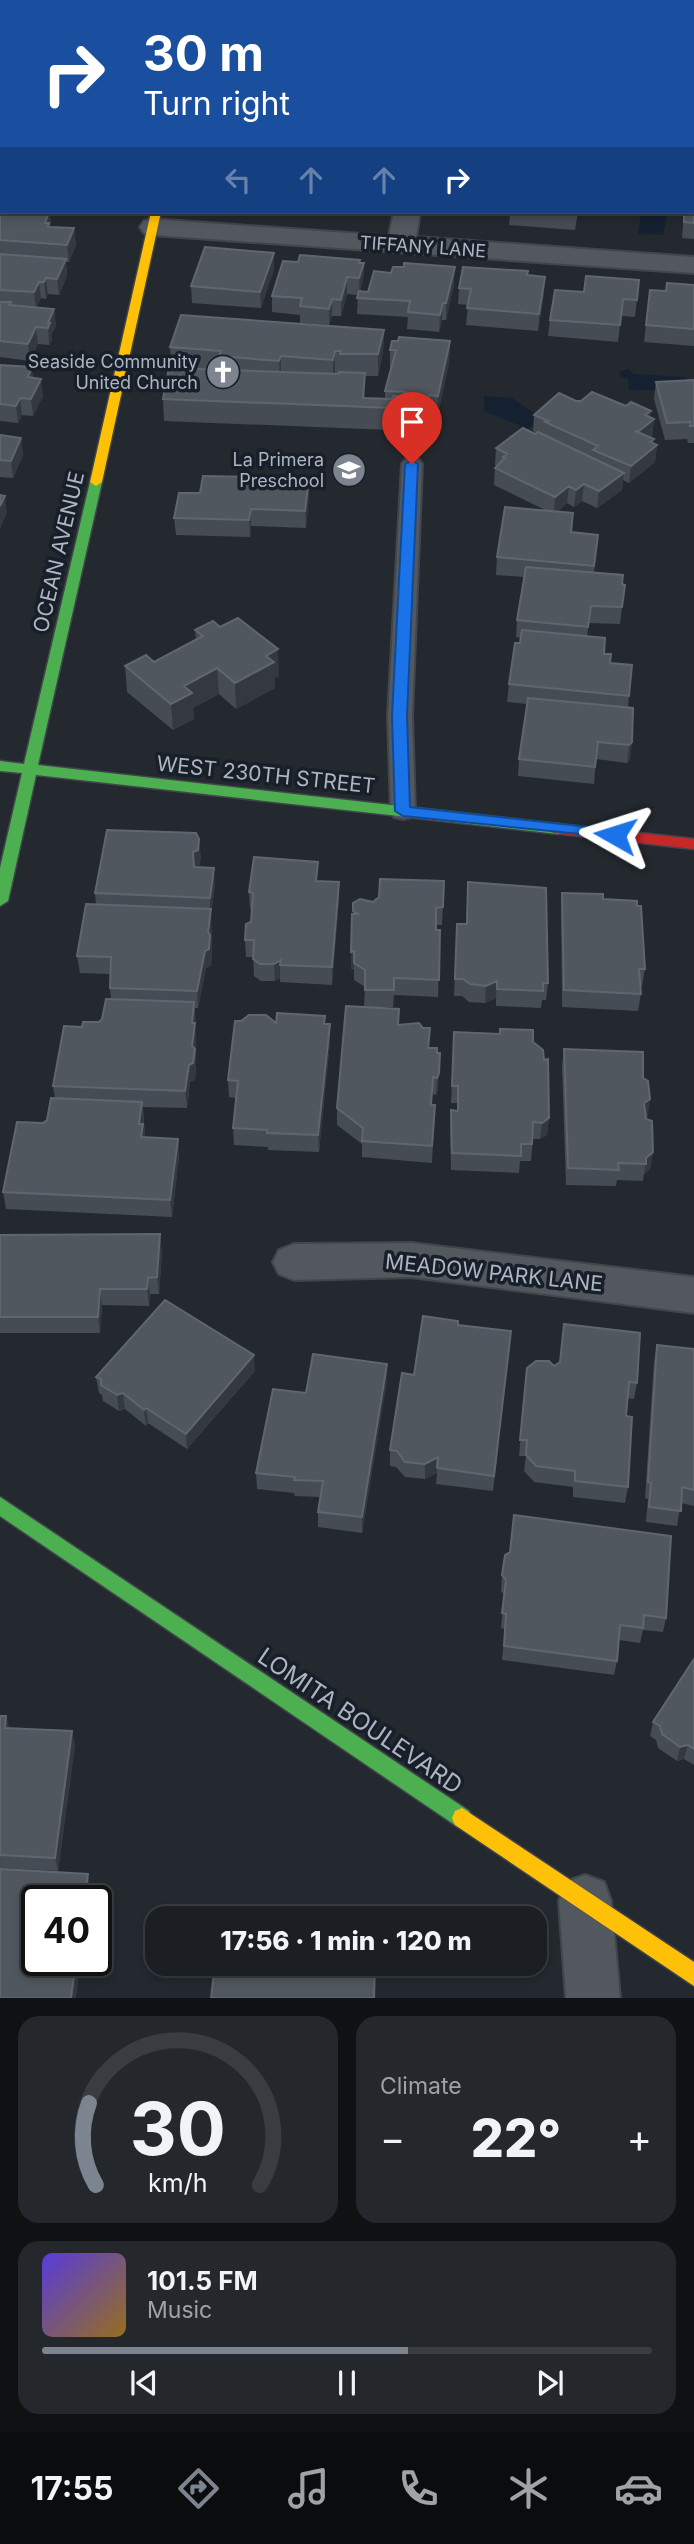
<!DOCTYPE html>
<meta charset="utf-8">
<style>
body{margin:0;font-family:Inter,sans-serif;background:#24272b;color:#f1f3f6;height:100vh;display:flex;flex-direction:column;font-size:26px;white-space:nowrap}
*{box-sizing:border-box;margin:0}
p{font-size:23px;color:#a0a2a6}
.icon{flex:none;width:38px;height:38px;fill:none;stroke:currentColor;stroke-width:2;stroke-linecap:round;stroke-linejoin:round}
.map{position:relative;height:1998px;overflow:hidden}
.details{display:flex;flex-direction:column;gap:18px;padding:18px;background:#0f1113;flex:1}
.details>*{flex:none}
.hud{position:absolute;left:0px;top:0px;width:695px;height:214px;box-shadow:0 4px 10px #0003,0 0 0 2px #393d41;background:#1a4fa0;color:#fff;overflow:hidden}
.speed{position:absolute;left:21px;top:1885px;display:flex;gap:14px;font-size:35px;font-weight:700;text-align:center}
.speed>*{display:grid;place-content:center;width:91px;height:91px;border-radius:50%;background:#1b1f23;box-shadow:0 4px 10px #0003,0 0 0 2px #393d41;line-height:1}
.speed .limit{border:4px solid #111;border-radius:10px;background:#fff;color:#111}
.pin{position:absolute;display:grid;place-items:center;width:60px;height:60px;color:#fff;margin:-72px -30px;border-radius:50% 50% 50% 0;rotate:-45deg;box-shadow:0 0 7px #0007}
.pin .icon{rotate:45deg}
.me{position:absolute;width:77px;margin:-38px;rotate:276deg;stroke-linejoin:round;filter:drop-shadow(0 0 5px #0008)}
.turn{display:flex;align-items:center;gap:24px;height:147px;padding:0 28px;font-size:32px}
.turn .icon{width:91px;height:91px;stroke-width:2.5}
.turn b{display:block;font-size:49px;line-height:60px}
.lanes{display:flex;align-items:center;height:66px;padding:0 28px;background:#0003;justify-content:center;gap:35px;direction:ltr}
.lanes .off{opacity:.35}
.big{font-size:52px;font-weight:800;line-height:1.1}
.details .widget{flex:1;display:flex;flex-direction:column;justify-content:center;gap:10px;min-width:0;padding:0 24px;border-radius:21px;background:#24272b}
.details .dial{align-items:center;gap:0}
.dial svg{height:182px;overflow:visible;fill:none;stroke:#393d41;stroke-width:7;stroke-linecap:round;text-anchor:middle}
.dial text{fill:#f1f3f6;stroke:none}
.song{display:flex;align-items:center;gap:21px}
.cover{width:84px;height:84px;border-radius:10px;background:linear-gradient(135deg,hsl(250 70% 55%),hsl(40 70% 35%))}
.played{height:7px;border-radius:4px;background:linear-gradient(90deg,#7c848f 60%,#393d41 60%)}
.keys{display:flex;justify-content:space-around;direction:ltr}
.heat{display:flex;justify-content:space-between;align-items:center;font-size:38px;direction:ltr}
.details .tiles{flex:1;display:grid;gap:18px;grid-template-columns:1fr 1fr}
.widget:last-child{grid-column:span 2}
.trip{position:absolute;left:145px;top:1906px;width:402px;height:70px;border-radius:21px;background:#1b1f23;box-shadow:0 4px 10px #0003,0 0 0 2px #393d41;font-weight:800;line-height:70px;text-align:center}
.tabs{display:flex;height:112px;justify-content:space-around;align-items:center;background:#0b0c0e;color:#a0a2a6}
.tabs .icon{width:49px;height:49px}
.tabs .active{color:#7c848f}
.tabs b{font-size:32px;color:#f1f3f6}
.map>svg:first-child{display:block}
.water{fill:#152130}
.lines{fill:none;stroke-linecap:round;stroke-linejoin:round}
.lane-casing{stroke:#41454c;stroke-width:4}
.street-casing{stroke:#41454c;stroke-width:4}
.fast-casing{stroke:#41454c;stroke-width:3}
.slow-casing{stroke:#41454c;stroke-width:3}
.jam-casing{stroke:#41454c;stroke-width:3}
.lane{fill:#53575e;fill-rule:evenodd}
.street{fill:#53575e;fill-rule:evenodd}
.fast{fill:#4caf50;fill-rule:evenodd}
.slow{fill:#ffc107;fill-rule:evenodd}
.jam{fill:#c62828;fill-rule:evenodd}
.wall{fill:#464c53}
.shaded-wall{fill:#343940}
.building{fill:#51575f;stroke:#5f666f;stroke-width:2}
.route{fill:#1a73e8;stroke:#114b97;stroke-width:2}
.labels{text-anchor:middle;stroke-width:7;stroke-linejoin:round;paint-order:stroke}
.far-street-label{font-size:18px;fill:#acb5c2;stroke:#181f29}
.far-poi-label{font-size:18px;fill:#acb5c2;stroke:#181f29;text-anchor:end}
.street-label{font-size:21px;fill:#acb5c2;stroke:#181f29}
.near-street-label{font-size:24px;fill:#acb5c2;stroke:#181f29}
</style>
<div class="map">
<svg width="694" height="1998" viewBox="0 0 694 1998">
<rect width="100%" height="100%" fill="#24292f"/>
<path class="water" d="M641,212H668L663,235L638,234Z
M628,369L634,374L686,377L687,391L629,390L628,379L620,376L619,372Z
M484,396L512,398L541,418L528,429L484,411Z"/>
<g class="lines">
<g class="lane-casing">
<path id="lane" d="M412,458L419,460L422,464L412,716L415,811L412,817L403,819L394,817L391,811L388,716L402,464L405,460Z"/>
</g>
<g class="street-casing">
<path id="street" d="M693,28H694V42H693Z
M0,88H2V103H0Z
M394,212H420L416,237L694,257V273L153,235L144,233L140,227L144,221L153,219L389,236Z
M411,1243L694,1277V1313L411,1277L294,1280L279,1274L273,1262L279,1250L294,1244Z
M585,1875L604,1882L611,1901L620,1998H566L559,1901L566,1882Z"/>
</g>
<g class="fast-casing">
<path id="fast" d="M96,478L102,482L38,765L558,824L563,825L565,829L563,833L558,834L36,775L8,901L0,906V868L22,773L0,771V761L24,764L90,482Z
M0,1497L469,1811L472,1818L469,1825L462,1828L455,1825L0,1516Z"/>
</g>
<g class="slow-casing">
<path id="slow" d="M151,212H161L102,482L96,486L90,482Z
M462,1808L694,1962V1986L455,1825L452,1818L455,1811Z"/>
</g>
<g class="jam-casing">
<path id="jam" d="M199,0H209L198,2Z
M558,824L694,839V849L553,833L551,829L553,825Z"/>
</g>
<use href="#lane" class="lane"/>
<use href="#street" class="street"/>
<use href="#fast" class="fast"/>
<use href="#slow" class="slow"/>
<use href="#jam" class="jam"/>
</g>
<path class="wall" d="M638,0H688V2Z
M693,36H694V239L682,238L684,212H693Z
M0,105H2V160H0Z
M0,208L2,212H63L62,214L50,213L51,227L74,228L76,245L69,262H66L67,276L59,295L48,294L46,299L41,298L36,307L54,309L56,326L51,335L52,340L49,345L38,344L30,361L0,357Z
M508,212H578L575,230L509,225L510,215H507Z
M298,262L364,263L363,280L360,291L368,292L454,284L446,320H442L439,332L407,329L408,317L357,314L358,295L347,294L341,316H332L329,325L300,323V315L272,312V296Z
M274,269L261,308L192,303L191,286Z
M528,275L544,293L538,331L466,325L468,305L458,304L459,288Z
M639,280L635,317L621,316L618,342L548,336L550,320L584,292Z
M694,285V346L644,342L650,290L666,291Z
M384,330L383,352L378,376H365V398L385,399V391L390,372V350L450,341L449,363L437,418L428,417L427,424L423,423V435L391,434V430L164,421L163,399L171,368L170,347Z
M0,365L34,378L43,396L33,416L22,415L18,423L0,421Z
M694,380V443H688L687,439L665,440L654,399L656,382Z
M576,401L654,419L652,436L650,438L654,439L653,443L657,445L655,462L629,483L623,480L622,490L597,508L582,501L574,507L567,503L557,512L571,532L598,535L594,573L622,584V607L620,624L589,623L587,636L604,654L610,663L632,665L628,707L630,760L627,763L596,759L594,784L518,776L519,759L527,704L507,702L509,684L521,638L516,637L517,620L524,577L496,575L497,557L547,511L494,485L495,468L497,466L495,465L496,448L537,433L533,431L534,415Z
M0,435L21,438L23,455L13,478L0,477Z
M200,493L309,495L306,528L251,526L250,537L176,535L174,518Z
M195,630L279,676L275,678V688L236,709L219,694L193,708L194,719L173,730L127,692L125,666L154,662L196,640Z
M201,856L199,867L215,885L211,913L212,952L211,966L206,968L198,1008H195L196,1066L195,1080L190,1082L187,1108L143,1107L145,1138L178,1139L179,1156L172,1217L6,1209L3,1192L43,1123L47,1120L55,1098L53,1086L82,1027L99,1022L102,1019L111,999L110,988V974L80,973L77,956L96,905L95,893Z
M318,881L339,899L332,985L280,982V978L275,981H261L254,976L253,957H246L245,940L251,922L252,910L250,909L249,892Z
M444,881L442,925H436V930H440L438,997L394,995L393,1007H364L365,987L354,980V969H351L353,903L373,902Z
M468,882L548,983L546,1000H542L541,1008L496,1006V998L485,1003L469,1002L462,996H454L457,924H466Z
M562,893L603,899L645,969L642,986H640L641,994L638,1011L562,1007L561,910Z
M276,1023L325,1024L330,1041L319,1152L268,1150V1147L234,1145L233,1128L236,1098L229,1097L228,1080Z
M399,1025L429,1048H437L438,1090L436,1095L432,1094L431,1105H435L432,1163L362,1157V1144L337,1125V1108Z
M454,1032L533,1042L549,1118L547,1135L540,1139H533L531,1161H520L519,1173L451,1170L450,1127L451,1110L457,1111V1103H451Z
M564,1049L643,1078L648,1116L646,1118L653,1152L650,1169L644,1174L643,1181L617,1180L616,1186L566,1185L562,1066Z
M0,1235L162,1251L159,1294H150L149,1306L102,1305L100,1333H0Z
M458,1325L511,1331L493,1491L436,1484L437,1473L425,1479L405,1477L396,1467L390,1466V1450L414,1375Z
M657,1345L694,1349V1506L681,1503L677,1526L646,1522L648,1499L645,1498L654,1361Z
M554,1366L637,1383L634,1399L627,1398L626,1416L628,1487L625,1503L573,1497V1487L534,1482L524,1471L526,1456H519L527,1368Z
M255,1371L187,1449L148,1423L146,1426L125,1409L119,1411L103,1401L102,1395L99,1393L96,1377Z
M387,1380L362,1533L318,1527V1512L320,1497L295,1496L294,1493L257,1489L256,1473L306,1393Z
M502,1575L666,1618L663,1632L643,1630L640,1643L619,1640L617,1661L614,1675L502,1660L505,1629L501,1628L504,1595L501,1591Z
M694,1659V1765L684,1759L677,1761L658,1748L656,1740L650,1736L653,1722Z
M0,1716H6L9,1728L75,1745L58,1871L0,1868Z"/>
<path class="shaded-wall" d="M50,212L51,227L50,243L45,223Z
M74,228L76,245L69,262L67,245Z
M274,253V269L261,308L260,292Z
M66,259L67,276L59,295L57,279Z
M360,260V276L364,263L363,280L359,295Z
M455,267L454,284L446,320V303Z
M347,277V294L341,316V300Z
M545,277L544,293L538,331L539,314Z
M46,278L48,294L46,299L44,282Z
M39,282L41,298L36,309L34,292Z
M332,299V316L329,325V309Z
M443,303L442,320L439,332L440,315Z
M54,309L56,326L51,335L52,340L49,345L48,323Z
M36,327L38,344L30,361L28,344Z
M384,330L383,352L378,376V354Z
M450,341L449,363L437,418L438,396Z
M335,351V373L333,382V360Z
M281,356V378L280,383L279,361Z
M32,367L34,384L28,377Z
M365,373V395L364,407L363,398Z
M41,379L43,396L33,416L31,399Z
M429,395L428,417L427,424L428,401Z
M20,398L22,415L18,423L16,406Z
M651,411L650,422L654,419L652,436L637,448L639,431L645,415Z
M21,438L23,455L13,478L11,461Z
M654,439L653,448L657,445L655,462L629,483L631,466L650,442Z
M624,473L622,490L597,508L599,491Z
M309,478V495L306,528L305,511Z
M584,484L582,501L574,507L576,490Z
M569,486L567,503L554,514L555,497Z
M5,496L7,513L0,529V506Z
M251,509V526L250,537L249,520Z
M278,649L279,676L275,678V688L236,709L235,683L266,656Z
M217,668L219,694L193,708L194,719L173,730L171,704L184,686Z
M632,742L630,760L627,763L629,745Z
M199,839L201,856L195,884L193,852Z
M214,868L215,885L211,913L212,952L211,966L206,968L198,1008L197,991L208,932L210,911V898Z
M339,882V899L332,985V967Z
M354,951V968L351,969V952Z
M281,960L280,965V978L275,981L274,964Z
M497,981L496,998L485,1003L486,986Z
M194,1002L196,1066L195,1080L190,1082L187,1108L185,1091Z
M330,1024V1041L319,1152L318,1135Z
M440,1053L438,1090L436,1095L437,1078Z
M650,1099L648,1116L642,1120L644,1103Z
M142,1102L145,1141L143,1154L139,1124Z
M549,1118L547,1135L540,1139L542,1123Z
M178,1139L179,1156L172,1217L170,1200Z
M653,1152L650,1169L644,1174L646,1158Z
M160,1234L162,1251L159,1294L157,1277Z
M148,1278L150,1294L149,1306L147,1289Z
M100,1289L102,1305L100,1333L98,1317Z
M254,1355L255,1371L187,1449L186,1434Z
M387,1364V1380L362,1533V1517Z
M123,1393L125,1409L119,1411L117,1395Z
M146,1408L148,1423L146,1426L144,1410Z
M438,1457L437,1473L425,1479V1464Z
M6,1716L10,1730L5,1728Z
M72,1731L75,1745L58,1871L55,1858Z
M688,1745L684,1759L677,1761L680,1747Z
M88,1874L91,1887L89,1900H84Z
M76,1960H81L76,1998H71Z"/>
<path class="building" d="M693,36H694V64H693Z
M693,69H694V100H693Z
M0,105H2V144H0Z
M693,105H694V139H693Z
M693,144H694V180H693Z
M693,189H694V223L684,222V212H693Z
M0,208H2V212H49L45,223H49L48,227L74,228L67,245L0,240Z
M554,212H577V213Z
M205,247L274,253L260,292L191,286Z
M0,254L66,259L57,279L46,278L44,282H39L34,292L0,290Z
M300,255L360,260L359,263H364L359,278L347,277L341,300L332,299L329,309L300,306L302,298L272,296L283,261L298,262Z
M404,263L455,267L446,303H443L440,315L408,312L410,301L357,298L359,291L368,292L374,271L391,273L393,267H404Z
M463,267L528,271L527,275L545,277L539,314L467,308L471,289L459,288Z
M586,276L639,280L637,300L623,299L620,325L550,320L555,290L584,292Z
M667,283L694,285V329L646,325L650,290L666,291Z
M0,302H11L9,305L54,309L48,323H50L48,328L36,327L28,344L0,341Z
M181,315L384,330L378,354H340L341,351H335L333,360L281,356L279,361L219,356L221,351L170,347Z
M399,337L450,341L438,396L429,395L428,401H424L423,412L392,411V408L163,399L169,368L339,374V372L365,373L363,398L392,399L393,396H405V392L385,391L396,350H390L392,341H398Z
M0,365L32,367L28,377L41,379L31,399L20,398L16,406L0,404Z
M694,380V426H690V422L667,423L656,382Z
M592,392L626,406L631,402L651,411L645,415L654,419L639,431H635L654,439L650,442L657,445L631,466L593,450L598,446L545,422L548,421L534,415L559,393L576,401H581Z
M523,428L535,434L538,432L624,473L599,491L584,484L576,490L569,486L555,497L495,468L505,458L503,457L507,454L496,448Z
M0,435L21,438L11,461L0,460Z
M203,476L309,478L305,511L251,509L249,520L174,518L179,493H200Z
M0,495L5,496L0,506Z
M505,507L573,513L571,532L598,535L594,566L497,557Z
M526,567L623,575L622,584L625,585L622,607L591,606L588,627L517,620Z
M238,618L278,649L266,656L274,662L235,683L217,668L184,686L192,693L171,704L125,666L146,655L154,662L203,636L195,630L213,621L220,627Z
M522,630L605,638L604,654H611L610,663L632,665L629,696L509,684L515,643H520Z
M528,698L633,708L632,742L629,745L598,742L595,767L519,759Z
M107,830L196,833L199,839L198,850L193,852L194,867L214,868L210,898L95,893Z
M254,857L318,862L316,881L339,882L332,967L280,965L281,960L274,964H260L253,959L254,940H245L246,924L251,922L253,893L249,892Z
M380,879L444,881L443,907L436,908V930H440L439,980L394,978V990H365V970L354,963V951L351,952L352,914H358L353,911V903L360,899L373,902L379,897Z
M468,882L546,888L548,983H543V991L497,989V981L486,986L470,984L463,979H455L457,924H467Z
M562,893L603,894V899L637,901V906H641L645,969H639L641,994L564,990Z
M86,904L211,909L208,932L210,935L209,949L205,951L197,991L110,988L111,957L77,956Z
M106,999L194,1002L192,1023H195L192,1046L195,1049L193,1063L189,1065L185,1091L53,1086L64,1026L82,1027L83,1022H99L102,1019Z
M346,1006L399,1009L398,1025L419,1023L423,1028H430L428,1048H437V1053H440L439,1073L437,1078L433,1077L431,1105H435L432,1146L362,1141L363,1128L337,1108Z
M277,1013L325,1016L324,1024H330L318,1135L267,1133V1130L233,1128L238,1081L228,1080L235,1021H241L249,1015H266L276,1023Z
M500,1029L533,1030V1042L543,1050L544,1060L548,1059L549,1118L542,1123L533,1122L532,1144H521V1156L452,1153L451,1110L458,1111V1086H452L454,1032L500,1034Z
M564,1049L643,1052V1078L648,1081L650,1099L644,1103L646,1119L652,1121L653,1152L646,1158V1164L618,1163L619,1170L568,1168Z
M51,1098L142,1102L139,1124H143L141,1137L178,1139L170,1200L3,1192L17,1122L43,1123L47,1120Z
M160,1234L157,1277L148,1278L147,1289H100L98,1317H0V1235Z
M165,1300L254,1355L186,1434L146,1408L144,1410L123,1393L117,1395L101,1385V1379L96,1377Z
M423,1316L458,1321V1325L511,1331L494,1476L437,1468L438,1457L425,1464L405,1462L397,1451L390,1450L402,1373L414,1375Z
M564,1324L640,1333L637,1383L629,1382L626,1416L632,1417L628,1487L575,1481V1471L536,1466L526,1455L527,1440H520L527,1368L536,1361H549L554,1366L560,1362Z
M657,1345L694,1349V1490L682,1487L681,1511L649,1507L651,1483L648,1482Z
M313,1354L387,1364L362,1517L318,1512L323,1481L294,1480L295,1477L256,1473L273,1389L306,1393Z
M514,1515L671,1536L666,1618L644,1615L643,1628L620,1625L617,1661L504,1646L506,1614L502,1613L506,1580L502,1575L505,1555L510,1552Z
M694,1659V1749L688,1745L680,1747L662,1734L660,1726L653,1722Z
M0,1716H6L5,1728L72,1731L55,1858L0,1855Z
M0,1869L88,1874L84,1900H37V1960H76L71,1998H0Z
M215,1964H375L374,1998H211Z"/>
<path class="route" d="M412,460L418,464L407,716L410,807L615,830L622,835L620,838L403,816L395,811L392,716L405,464Z"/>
<defs>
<g id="church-disc" transform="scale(1.75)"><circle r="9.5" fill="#7c848f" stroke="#181f29"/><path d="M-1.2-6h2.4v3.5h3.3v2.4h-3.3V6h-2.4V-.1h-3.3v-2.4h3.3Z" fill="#fff"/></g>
<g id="school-disc" transform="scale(1.75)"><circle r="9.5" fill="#7c848f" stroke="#181f29"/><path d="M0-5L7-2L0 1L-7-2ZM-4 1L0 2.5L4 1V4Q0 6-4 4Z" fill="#fff"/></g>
</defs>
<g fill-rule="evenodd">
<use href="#church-disc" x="223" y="372"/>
<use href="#school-disc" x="349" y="470"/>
</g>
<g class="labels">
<g class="far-street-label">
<text transform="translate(423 247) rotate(4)" y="6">TIFFANY LANE</text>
</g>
<g class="far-poi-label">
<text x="198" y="368">Seaside Community<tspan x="198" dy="21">United Church</tspan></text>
<text x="324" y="466">La Primera<tspan x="324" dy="21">Preschool</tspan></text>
</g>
<g class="street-label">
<text transform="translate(59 552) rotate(-77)" y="7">OCEAN AVENUE</text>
<text transform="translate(266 775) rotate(6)" y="7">WEST 230TH STREET</text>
<text transform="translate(494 1273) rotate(6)" y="7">MEADOW PARK LANE</text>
</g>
<g class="near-street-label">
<text transform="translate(360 1721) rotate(34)" y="8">LOMITA BOULEVARD</text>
</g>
</g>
</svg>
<div class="speed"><div class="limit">40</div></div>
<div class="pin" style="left:412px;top:464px;background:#d93025"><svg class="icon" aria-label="arrive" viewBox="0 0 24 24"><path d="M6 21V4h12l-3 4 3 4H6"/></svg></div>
<svg class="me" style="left:615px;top:835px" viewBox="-20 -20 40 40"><path d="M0-17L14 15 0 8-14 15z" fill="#1a73e8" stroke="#fff" stroke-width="4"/></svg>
<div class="trip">17:56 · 1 min · 120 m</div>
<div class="hud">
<div class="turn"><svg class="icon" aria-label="right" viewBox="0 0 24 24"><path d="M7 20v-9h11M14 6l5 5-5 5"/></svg><div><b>30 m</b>Turn right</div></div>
<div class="lanes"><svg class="icon off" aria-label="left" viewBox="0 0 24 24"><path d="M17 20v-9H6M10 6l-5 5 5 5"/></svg><svg class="icon off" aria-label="ahead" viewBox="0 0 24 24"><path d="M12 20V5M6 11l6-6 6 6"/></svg><svg class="icon off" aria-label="ahead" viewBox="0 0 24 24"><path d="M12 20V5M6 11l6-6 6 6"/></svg><svg class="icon" aria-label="right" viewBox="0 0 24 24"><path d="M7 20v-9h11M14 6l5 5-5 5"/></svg></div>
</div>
</div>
<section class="details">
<div class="tiles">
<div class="widget dial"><svg viewBox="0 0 100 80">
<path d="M14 69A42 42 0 1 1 86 69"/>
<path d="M14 69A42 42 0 0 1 11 33" stroke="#7c848f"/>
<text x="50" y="56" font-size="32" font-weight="700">30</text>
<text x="50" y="72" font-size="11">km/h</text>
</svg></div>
<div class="widget"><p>Climate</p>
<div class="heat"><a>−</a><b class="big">22°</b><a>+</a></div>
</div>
<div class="widget">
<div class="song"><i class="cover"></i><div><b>101.5 FM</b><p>Music</p></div></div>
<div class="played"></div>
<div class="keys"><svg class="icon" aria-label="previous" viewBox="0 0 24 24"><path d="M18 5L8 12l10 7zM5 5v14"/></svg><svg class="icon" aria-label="pause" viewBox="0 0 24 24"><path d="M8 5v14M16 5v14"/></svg><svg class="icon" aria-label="next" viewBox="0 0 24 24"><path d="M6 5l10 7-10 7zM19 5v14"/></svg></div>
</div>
</div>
</section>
<nav class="tabs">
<b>17:55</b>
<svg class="icon active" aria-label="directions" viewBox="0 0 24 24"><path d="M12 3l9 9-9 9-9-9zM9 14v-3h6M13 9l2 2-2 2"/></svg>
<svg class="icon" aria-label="music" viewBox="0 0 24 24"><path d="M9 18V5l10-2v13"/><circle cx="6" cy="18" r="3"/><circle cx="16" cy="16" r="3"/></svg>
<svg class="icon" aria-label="phone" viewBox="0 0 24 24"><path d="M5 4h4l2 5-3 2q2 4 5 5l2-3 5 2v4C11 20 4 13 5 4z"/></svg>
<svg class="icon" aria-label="climate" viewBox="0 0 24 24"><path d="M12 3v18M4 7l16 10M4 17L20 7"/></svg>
<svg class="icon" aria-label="car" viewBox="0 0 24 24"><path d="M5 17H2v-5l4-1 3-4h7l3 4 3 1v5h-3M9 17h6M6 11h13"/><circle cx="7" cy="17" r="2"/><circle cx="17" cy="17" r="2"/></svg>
</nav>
